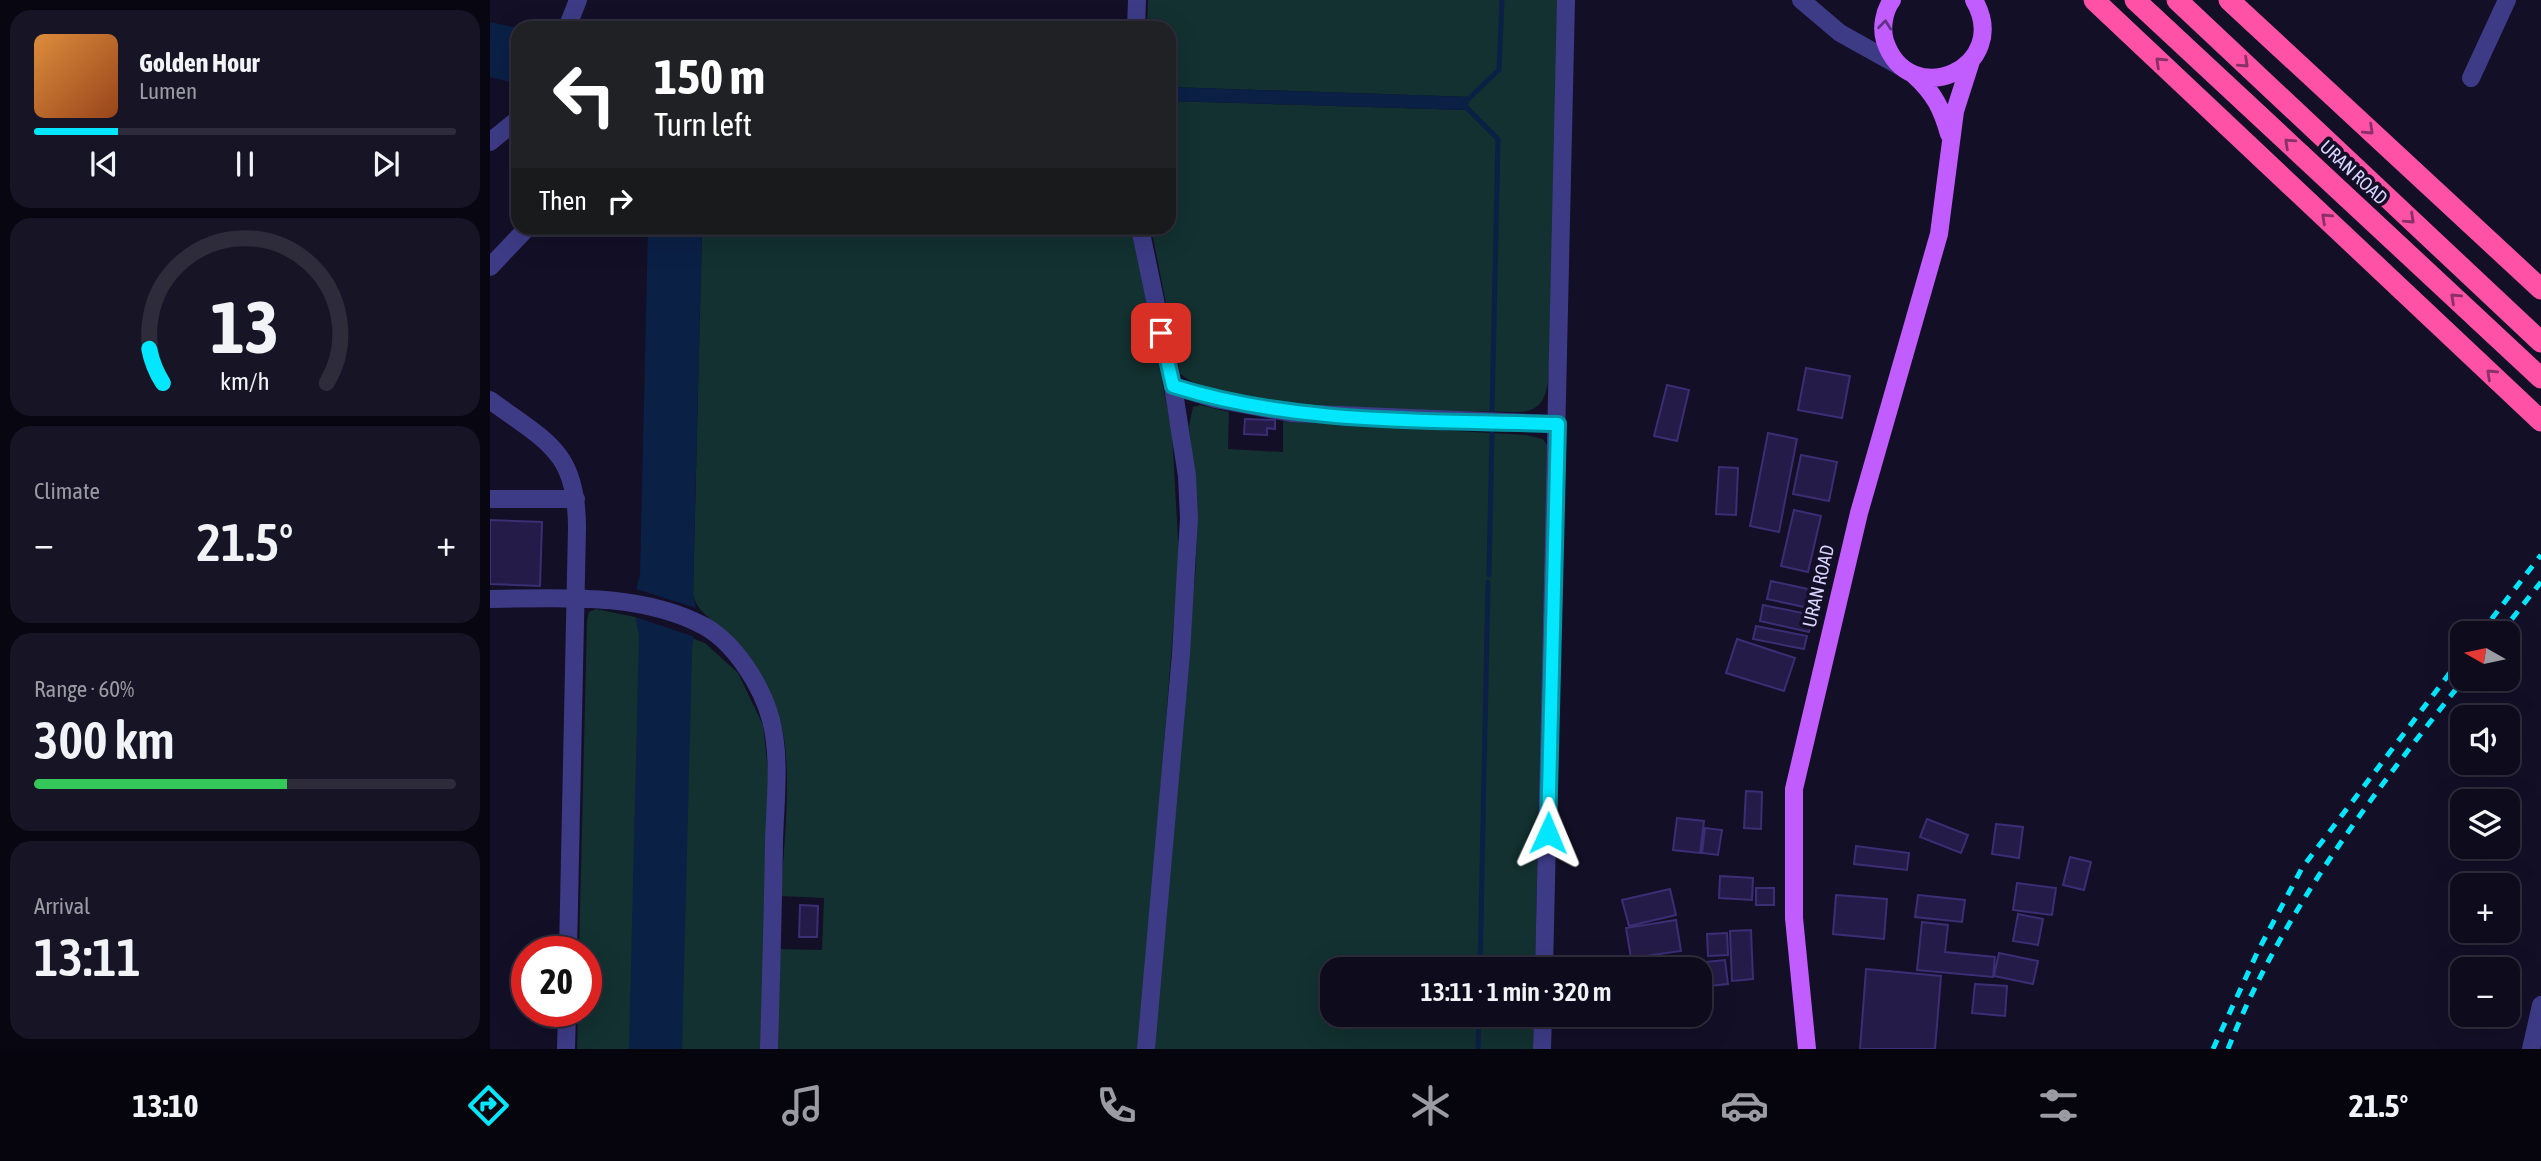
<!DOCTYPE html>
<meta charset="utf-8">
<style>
body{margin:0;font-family:"Asap Condensed",sans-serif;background:#171426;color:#f1f3f6;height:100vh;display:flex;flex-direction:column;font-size:26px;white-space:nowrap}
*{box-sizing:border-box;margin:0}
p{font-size:23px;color:#9b9ba4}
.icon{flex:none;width:38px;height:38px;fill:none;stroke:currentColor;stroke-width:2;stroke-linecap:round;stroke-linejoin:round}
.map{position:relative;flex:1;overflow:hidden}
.details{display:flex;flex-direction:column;gap:10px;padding:10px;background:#080610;width:490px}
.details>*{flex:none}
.guide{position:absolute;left:21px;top:21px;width:665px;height:214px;border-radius:21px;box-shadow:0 7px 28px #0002,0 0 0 2px #2e2b3b;background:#202124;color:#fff;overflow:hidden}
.needle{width:46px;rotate:279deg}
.controls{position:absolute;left:1960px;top:621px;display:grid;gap:14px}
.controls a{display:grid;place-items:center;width:70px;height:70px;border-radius:14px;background:#0e0b1d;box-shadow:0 7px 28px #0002,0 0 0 2px #2e2b3b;font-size:35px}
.speed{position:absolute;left:21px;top:936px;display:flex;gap:14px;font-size:35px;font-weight:700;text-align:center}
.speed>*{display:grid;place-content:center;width:91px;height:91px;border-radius:50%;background:#0e0b1d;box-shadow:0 7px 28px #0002,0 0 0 2px #2e2b3b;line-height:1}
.speed .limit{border:10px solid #d22;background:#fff;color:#111}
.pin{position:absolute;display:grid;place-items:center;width:60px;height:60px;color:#fff;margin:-30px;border-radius:14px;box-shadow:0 4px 10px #0006}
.me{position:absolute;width:77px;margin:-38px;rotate:1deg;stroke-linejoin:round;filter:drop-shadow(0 0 5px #0008)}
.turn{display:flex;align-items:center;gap:24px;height:147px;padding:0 28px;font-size:32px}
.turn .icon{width:91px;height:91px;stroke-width:2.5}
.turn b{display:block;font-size:49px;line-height:60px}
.then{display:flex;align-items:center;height:66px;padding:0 28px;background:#0003;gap:14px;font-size:26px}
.big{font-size:52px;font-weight:600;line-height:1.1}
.details .card{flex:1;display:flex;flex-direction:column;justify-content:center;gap:10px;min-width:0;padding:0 24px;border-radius:21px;background:#171426}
.details .dial{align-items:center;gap:0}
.dial svg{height:182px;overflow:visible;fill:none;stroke:#2e2b3b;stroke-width:7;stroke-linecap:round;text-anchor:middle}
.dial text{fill:#f1f3f6;stroke:none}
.song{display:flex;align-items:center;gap:21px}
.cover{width:84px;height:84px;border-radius:10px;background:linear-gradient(135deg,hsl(30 70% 55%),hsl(20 70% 35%))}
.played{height:7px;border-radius:4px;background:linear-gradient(90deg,#02e6fe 20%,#2e2b3b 20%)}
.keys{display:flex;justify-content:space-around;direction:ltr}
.heat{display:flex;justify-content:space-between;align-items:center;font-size:38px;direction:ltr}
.charge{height:10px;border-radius:5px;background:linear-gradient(90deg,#34c759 60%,#2e2b3b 0)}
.trip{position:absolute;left:830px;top:957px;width:392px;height:70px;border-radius:21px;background:#0e0b1d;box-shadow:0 7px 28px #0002,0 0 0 2px #2e2b3b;font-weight:600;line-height:70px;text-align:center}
.dock{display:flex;height:112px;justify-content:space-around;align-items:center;background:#06040c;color:#9b9ba4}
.dock .icon{width:49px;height:49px}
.dock .active{color:#02e6fe}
.dock b{font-size:32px;color:#f1f3f6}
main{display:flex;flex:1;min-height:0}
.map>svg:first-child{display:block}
.green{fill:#123130}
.water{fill:#0a2045}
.pier{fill:#130f27}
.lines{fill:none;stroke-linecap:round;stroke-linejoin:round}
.stream{stroke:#0a2045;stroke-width:5}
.building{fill:#241b48;stroke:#3b2e74;stroke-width:2}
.minor{stroke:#3d3b86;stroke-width:18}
.major{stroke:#c15dff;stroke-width:18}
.highway{stroke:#ff51a5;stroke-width:21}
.rail{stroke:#02e6fe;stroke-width:5;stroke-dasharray:10 9;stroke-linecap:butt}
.oneway{stroke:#613288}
.oneway2{stroke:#893066}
.route-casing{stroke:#0196a5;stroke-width:18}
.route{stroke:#02e6fe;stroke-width:12}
.labels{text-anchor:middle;stroke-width:7;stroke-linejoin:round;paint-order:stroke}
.street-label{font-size:19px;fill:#dad5ff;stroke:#130f27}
</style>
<main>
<section class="details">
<div class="card">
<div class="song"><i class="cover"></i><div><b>Golden Hour</b><p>Lumen</p></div></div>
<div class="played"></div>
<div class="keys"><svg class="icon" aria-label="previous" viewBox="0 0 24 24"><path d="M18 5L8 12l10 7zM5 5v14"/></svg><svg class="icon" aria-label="pause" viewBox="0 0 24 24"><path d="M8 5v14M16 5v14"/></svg><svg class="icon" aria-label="next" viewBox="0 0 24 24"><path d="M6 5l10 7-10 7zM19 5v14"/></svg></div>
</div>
<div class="card dial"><svg viewBox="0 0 100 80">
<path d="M14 69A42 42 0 1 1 86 69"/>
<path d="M14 69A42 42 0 0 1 8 54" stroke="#02e6fe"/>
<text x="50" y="56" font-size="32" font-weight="700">13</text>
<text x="50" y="72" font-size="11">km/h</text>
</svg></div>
<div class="card"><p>Climate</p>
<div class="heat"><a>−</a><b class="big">21.5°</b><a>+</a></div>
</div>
<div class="card"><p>Range · 60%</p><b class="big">300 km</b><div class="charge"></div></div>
<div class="card"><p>Arrival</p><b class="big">13:11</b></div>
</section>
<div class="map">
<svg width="2051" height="1049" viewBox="0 0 2051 1049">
<rect width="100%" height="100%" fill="#130f27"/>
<path class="green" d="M658,0H1068L1059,372C1057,394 1054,411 1029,412C963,411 732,416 690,373L661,228H679V101L976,110L980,97L679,87V28H657Z
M212,228H642L682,433L689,555L650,1049H287L289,949L332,950L334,898L291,896C293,849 306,752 286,710C277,690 239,640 224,623C214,612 207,610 203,594Z
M710,405L739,412L738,449L793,452V421L1036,435L1053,439L1057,445L1045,969L842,970V1015H1044L1043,1049H663L706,565L707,500L699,426L703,407Z
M106,609L145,617L215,643L248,673L273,725L279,779L272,1049H87L88,1012H96V952H89L97,620L99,612Z"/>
<path class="water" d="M0,22L28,28V84L0,77Z
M679,87L980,97L977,110L679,101Z
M158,228H212L203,594L206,608L202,652L192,1049H139L149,635C144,614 143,595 150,575Z"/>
<path class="pier" d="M146,589L206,608L205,637L145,617Z"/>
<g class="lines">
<path class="stream" d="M976,101L1009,70L1012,0
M975,106L1008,139L1002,411
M999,575L1002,432
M990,970L998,582
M988,1049L989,1015"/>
</g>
<path class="building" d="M1316,368L1360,376L1352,418L1308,410Z
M1177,385L1199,390L1187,441L1164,436Z
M755,419L785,420V429L777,428V435L754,434Z
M1278,433L1307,439L1289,532L1260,526Z
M1311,455L1347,462L1339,501L1303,494Z
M1229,467L1248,468L1246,515L1226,514Z
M1304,510L1331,516L1318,572L1291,566Z
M0,520L52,522L50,586L0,584Z
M1281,581L1332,592L1328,610L1277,599Z
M1273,605L1322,615L1319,632L1270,621Z
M1266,626L1317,636L1314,649L1263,639Z
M1247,639L1305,658L1294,691L1236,673Z
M1256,791L1272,792L1271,829L1254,828Z
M1187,818L1214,821L1210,853L1183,850Z
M1437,819L1478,835L1471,853L1430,837Z
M1506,824L1533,827L1529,858L1502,854Z
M1215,828L1232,830L1228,855L1212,853Z
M1366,846L1419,853L1417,870L1364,864Z
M1580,857L1601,862L1594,890L1573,885Z
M1230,876L1263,878L1262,900L1229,898Z
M1527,883L1566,888L1562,915L1523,910Z
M1266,888H1284V905H1266Z
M1180,889L1186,915L1139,926L1132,900Z
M1346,895L1397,899L1394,939L1343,934Z
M1428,895L1475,900L1472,922L1425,917Z
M310,905L328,906L327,937H309Z
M1528,914L1553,919L1548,945L1523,941Z
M1186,920L1191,951L1141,958L1136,928Z
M1432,922L1458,925L1455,952L1505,957L1503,977L1427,970Z
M1261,930L1263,979L1242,981L1240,931Z
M1237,933L1238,955L1218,956L1217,934Z
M1509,953L1548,961L1543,984L1504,976Z
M1235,960L1238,984L1209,987V970H1186V965Z
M1376,969L1451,976L1445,1049H1370Z
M1485,984L1517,986L1515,1016L1482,1013Z"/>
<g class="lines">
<path class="minor" d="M1311,0L1350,33L1411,67
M77,28L88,0
M646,28L647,0
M1981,78L2017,0
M0,142L28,119
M650,228L683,386L697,476L699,518L691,654L656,1049
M0,267L37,228
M683,386L725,399L801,413L1067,424
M0,400C57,442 87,451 87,528L78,952
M0,499H86
M0,599C70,598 150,592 214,626C245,643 272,686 281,720C291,759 285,802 284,842C283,911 281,980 279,1049
M1054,970L1076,0
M76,1049L77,1012
M1052,1049L1053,1015
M2041,1049L2051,1005"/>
<path class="major" d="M1402,0C1394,11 1391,28 1395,41C1419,113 1523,68 1484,0
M1424,75C1444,93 1452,109 1459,134
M1317,1049L1304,918V789L1369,513L1449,234L1465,111L1481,61"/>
<path class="highway" d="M1604,0L2051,421
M1645,0L2051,378
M1687,0L2051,342
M1739,0L2051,289"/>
<path class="rail" d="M1990,634L2051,555
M2010,634L2051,582
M1723,1049L1768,951L1812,868L1972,657
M1738,1049C1792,911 1883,794 1974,679"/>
</g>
<defs><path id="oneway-chevron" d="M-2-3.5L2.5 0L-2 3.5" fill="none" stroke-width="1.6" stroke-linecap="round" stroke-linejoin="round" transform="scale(1.75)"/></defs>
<use class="oneway" href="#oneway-chevron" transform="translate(1395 25) rotate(-84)"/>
<g class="oneway2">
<use href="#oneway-chevron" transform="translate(1670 62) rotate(-137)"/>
<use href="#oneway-chevron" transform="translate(1754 63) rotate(43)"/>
<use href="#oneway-chevron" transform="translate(1879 130) rotate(43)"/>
<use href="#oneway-chevron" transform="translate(1799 143) rotate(-137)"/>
<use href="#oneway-chevron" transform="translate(1836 218) rotate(-137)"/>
<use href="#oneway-chevron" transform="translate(1920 219) rotate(43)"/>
<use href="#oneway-chevron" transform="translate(1965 298) rotate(-137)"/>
<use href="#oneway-chevron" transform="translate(2001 374) rotate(-137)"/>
</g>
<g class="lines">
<g class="route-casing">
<path id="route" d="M671,333L683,386C807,425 938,420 1068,424L1058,833"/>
</g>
<use href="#route" class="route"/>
</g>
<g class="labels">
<g class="street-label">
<text transform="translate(1864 172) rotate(43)" y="7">URAN ROAD</text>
<text transform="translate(1328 586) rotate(-77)" y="7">URAN ROAD</text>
</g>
</g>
</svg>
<div class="controls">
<a><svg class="needle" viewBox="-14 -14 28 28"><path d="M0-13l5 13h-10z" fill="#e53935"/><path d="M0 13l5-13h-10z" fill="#9b9ba4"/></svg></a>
<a><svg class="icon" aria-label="sound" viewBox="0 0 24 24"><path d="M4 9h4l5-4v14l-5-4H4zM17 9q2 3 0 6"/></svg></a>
<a><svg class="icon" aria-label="layers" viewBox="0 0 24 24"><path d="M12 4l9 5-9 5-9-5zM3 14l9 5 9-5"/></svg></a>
<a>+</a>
<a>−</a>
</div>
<div class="speed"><div class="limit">20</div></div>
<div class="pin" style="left:671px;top:333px;background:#d93025"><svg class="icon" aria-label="arrive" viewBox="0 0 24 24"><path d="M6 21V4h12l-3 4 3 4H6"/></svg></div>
<svg class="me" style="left:1058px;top:833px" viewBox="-20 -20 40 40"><path d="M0-17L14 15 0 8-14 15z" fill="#02e6fe" stroke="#fff" stroke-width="4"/></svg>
<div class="trip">13:11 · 1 min · 320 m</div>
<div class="guide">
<div class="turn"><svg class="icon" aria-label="left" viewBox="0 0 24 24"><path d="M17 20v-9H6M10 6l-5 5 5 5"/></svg><div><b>150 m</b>Turn left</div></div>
<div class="then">Then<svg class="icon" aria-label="right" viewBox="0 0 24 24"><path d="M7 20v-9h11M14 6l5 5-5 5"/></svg></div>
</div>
</div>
</main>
<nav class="dock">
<b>13:10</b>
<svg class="icon active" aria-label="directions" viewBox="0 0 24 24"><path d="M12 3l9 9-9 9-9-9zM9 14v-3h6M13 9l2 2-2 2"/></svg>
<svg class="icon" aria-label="music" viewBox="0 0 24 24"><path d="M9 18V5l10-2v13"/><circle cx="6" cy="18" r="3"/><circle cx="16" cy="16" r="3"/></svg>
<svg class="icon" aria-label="phone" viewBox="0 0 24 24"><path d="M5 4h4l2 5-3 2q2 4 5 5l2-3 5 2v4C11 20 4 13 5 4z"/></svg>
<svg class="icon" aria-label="climate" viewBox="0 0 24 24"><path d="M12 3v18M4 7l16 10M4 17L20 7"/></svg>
<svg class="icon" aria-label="car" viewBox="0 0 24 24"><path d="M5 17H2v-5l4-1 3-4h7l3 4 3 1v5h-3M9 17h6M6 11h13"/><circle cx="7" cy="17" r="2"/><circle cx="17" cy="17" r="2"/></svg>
<svg class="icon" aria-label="filters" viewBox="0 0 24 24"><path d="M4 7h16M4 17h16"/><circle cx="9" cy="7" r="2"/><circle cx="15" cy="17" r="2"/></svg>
<b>21.5°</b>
</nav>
